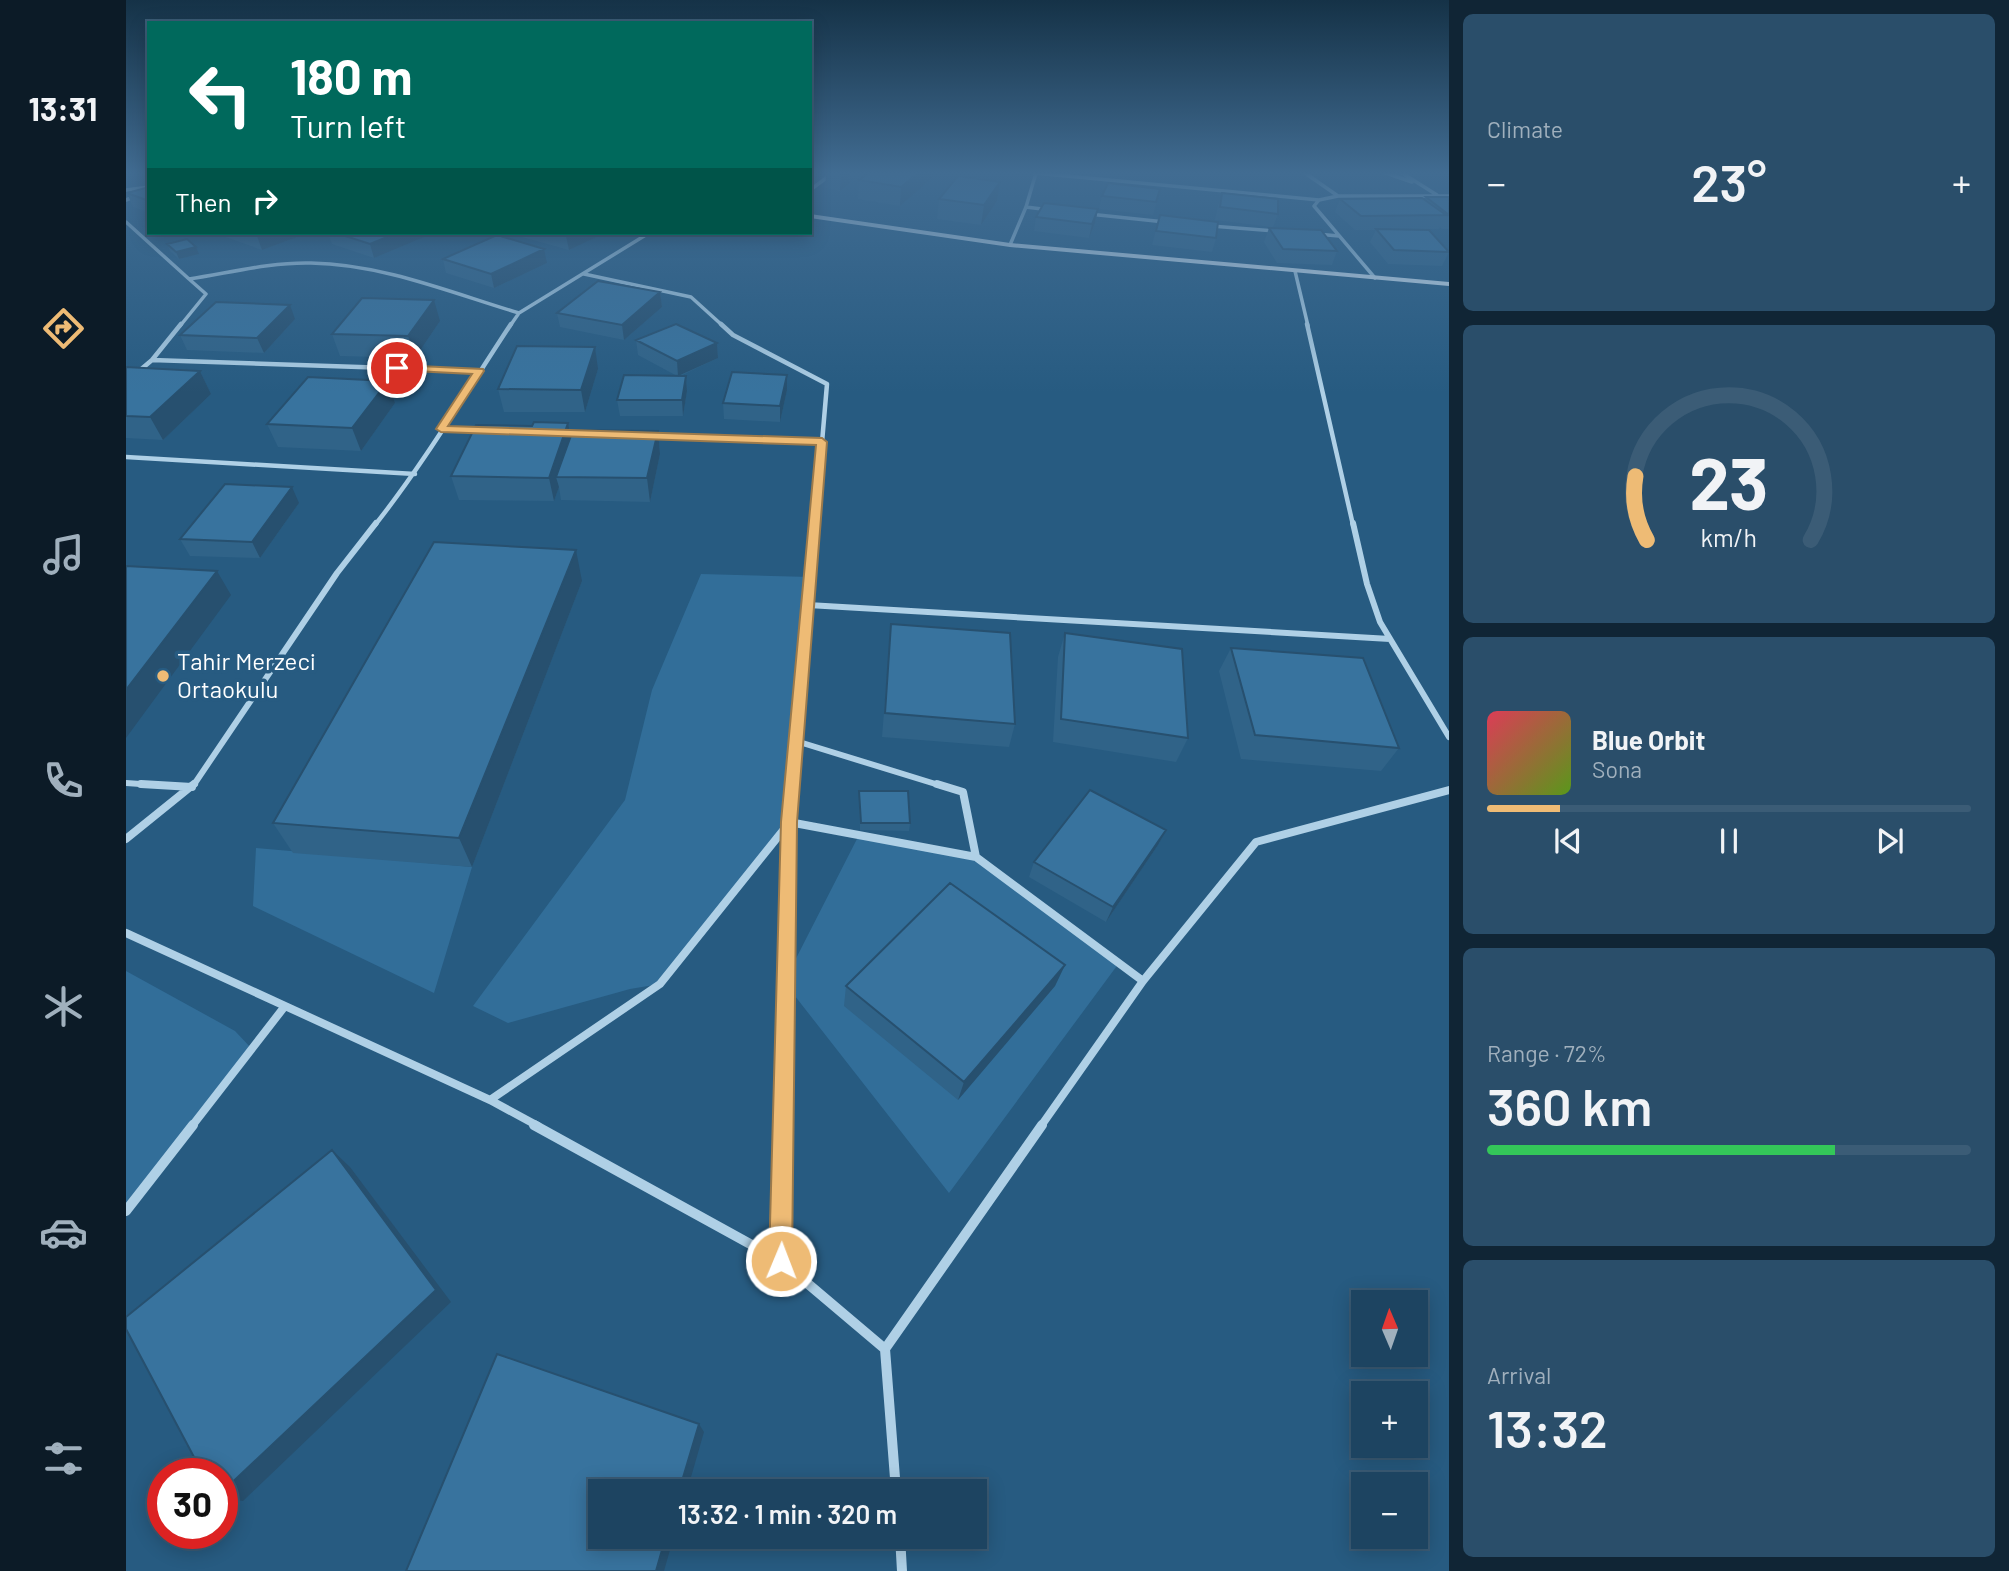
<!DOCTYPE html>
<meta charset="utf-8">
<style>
body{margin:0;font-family:Barlow,sans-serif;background:#2a4e6a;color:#f1f3f6;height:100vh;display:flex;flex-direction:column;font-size:26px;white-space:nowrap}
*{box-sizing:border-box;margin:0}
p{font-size:23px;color:#a0b0bd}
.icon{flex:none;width:38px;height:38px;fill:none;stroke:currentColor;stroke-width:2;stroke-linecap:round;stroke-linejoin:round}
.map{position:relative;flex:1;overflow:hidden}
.sheet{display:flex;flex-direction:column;gap:14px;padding:14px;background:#102535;width:560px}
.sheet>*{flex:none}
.hud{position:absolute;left:21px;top:21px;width:665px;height:214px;border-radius:0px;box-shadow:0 4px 18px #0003,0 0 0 2px #3b5c76;background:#00695c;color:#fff;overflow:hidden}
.needle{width:46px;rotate:358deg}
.buttons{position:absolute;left:1225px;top:1290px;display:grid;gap:14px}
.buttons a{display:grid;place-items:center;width:77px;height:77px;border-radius:0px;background:#1d4461;box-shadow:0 4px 18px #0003,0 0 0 2px #3b5c76;font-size:35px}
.speed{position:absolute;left:21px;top:1458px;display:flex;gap:14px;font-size:35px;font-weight:700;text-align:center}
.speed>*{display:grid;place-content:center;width:91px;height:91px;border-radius:50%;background:#1d4461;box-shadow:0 4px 18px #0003,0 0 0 2px #3b5c76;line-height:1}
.speed .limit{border:10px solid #d22;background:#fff;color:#111}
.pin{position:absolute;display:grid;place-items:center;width:60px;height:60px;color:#fff;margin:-30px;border:4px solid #fff;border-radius:50%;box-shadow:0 2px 7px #0007}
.me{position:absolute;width:77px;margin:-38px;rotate:1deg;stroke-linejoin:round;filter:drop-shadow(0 0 5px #0008)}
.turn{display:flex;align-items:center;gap:24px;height:147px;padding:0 28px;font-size:32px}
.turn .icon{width:91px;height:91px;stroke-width:2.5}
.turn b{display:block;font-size:49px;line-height:60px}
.then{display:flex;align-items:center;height:66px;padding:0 28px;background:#0003;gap:14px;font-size:26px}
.big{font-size:52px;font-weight:600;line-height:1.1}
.sheet .widget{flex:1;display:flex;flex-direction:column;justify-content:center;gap:10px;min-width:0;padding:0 24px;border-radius:10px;background:#2a4e6a}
.sheet .dial{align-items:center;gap:0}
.dial svg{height:182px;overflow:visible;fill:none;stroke:#3b5c76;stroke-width:7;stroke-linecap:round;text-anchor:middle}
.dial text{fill:#f1f3f6;stroke:none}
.song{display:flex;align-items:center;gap:21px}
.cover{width:84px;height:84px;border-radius:10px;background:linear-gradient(135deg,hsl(350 70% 55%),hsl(90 70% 35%))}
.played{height:7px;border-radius:4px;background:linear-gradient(90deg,#eebb75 15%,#3b5c76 15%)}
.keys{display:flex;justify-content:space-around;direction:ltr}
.heat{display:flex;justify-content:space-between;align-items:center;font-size:38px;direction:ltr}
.charge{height:10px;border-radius:5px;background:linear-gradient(90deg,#34c759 72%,#3b5c76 0)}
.trip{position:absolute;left:462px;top:1479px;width:399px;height:70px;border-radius:0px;background:#1d4461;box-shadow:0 4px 18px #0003,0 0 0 2px #3b5c76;font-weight:600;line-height:70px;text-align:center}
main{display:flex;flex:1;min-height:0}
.menu{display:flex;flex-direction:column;width:126px;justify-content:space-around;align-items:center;background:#0c1b27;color:#a0b0bd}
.menu .icon{width:49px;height:49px}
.menu .active{color:#eebb75}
.menu b{font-size:32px;color:#f1f3f6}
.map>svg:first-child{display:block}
.green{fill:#326e99}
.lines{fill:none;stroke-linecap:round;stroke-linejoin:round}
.minor-far4{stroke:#afd0e6;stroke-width:3.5}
.minor-far3{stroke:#afd0e6;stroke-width:4.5}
.minor-far2{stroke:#afd0e6;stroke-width:6}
.minor-far1{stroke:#afd0e6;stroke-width:8}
.minor{stroke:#afd0e6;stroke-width:10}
.secondary{fill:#d9e9f6;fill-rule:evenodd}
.wall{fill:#306388}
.shaded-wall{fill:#27506f}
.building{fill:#38739e;stroke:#27506f;stroke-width:2}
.route{fill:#eebb75;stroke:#9b7a4c;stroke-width:2}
.poi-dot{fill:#eebb75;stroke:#275b81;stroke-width:2.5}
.labels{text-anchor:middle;stroke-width:7;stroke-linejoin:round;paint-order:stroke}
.poi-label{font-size:24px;fill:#fff;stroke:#275b81;text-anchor:start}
</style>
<main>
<nav class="menu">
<b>13:31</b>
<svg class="icon active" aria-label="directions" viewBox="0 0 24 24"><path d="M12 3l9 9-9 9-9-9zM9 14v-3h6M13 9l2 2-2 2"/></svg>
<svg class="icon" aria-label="music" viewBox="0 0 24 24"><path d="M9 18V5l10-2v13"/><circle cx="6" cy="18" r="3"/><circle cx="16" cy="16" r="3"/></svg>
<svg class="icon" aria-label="phone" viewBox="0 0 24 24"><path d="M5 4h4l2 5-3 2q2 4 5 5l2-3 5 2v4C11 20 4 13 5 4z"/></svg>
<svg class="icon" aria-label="climate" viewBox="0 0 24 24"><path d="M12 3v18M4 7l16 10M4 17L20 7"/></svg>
<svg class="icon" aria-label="car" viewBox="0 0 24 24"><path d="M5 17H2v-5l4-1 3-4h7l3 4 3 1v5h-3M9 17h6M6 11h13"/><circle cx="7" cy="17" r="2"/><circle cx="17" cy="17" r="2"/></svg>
<svg class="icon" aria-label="filters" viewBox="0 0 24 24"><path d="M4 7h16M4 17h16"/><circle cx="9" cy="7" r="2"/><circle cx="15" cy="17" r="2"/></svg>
</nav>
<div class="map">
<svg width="1323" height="1571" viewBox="0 0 1323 1571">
<rect width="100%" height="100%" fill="#275b81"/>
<path class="green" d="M575,574L684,577L663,822L534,984L504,989L382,1023L347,1006L499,800L526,690Z
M733,835L850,857L993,963L823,1193L658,982Z
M130,848L346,867L308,993L127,906Z
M0,971L109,1031L126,1049L0,1211Z"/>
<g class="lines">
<path class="minor-far4" d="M909,173L1193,200
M1179,173L1212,196L1193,200L1188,206L1249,278
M1260,173L1286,182
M1276,173L1311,195
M0,190L23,187
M684,190L707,173
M1212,196H1323
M0,200L23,191
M900,207L924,210
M963,214L1039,222
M0,222L63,279C103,273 144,262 185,263C256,264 326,293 393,313
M1085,226L1150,231
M1190,234L1213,236
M884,245L900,207L910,173
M1169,271L1182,326
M458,274L565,297L597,326
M54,326L80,294L63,279
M384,326L393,313L523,233"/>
<path class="minor-far3" d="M595,324L607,335L701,384L689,525
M1181,324L1227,525
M26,360L353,371
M0,382L26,360L55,324
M315,429L356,430
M526,436L696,442
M0,457L289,474
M249,525C299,462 340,392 385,324"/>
<path class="minor-far2" d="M1227,523L1241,584L1254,622L1323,737
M682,605L1264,639
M670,741L816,786
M0,783L44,786
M67,786L211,573L250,523
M666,786L689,523"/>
<path class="minor-far1" d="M15,784L66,787
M811,784L837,792L850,857
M663,822L850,857L1017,981
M0,839L68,784
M0,933L364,1100
M66,1126L159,1006
M412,1126L364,1100L534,984L663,823
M656,1126L663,822L666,784
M915,1126L1017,981L1130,842L1323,790"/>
<path class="minor" d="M408,1125L655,1261L759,1349
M0,1211L67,1125
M655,1261L656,1125
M770,1491L759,1349L916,1125
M774,1536L776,1571"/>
<path class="secondary" d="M684,214L884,243L1323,282V286L884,247L684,218Z"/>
</g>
<path class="wall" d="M700,173H808L807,177L774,206L732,199L733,181L723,179V184L714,191L699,188Z
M874,182L871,201L855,225L811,219L813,199Z
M23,187V212L7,207L1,193Z
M1034,189L1027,215L973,209L976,196Z
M1096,193L1152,214L1147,227L1089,220L1092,206Z
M1300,197H1323V229H1316L1314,227L1313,229H1270L1323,252L1316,266L1262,264L1244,242L1250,230H1229L1209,212L1214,199H1299Z
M972,209L969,223L963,238L908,231L910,217Z
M1034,215L1090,238L1086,252L1026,245Z
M1143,228L1211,251L1206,265L1151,263L1138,242Z
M96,233H182L136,250L97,236Z
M202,233H303V235L248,258L206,244Z
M395,233H479L443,250L396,237Z
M41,244L73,254L53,259L44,251Z
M317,259L421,263L368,288L320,273Z
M534,292L536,307L498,340L434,327L431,313Z
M169,319L138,353L61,350L54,335Z
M314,321L289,358L214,356L206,334Z
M510,340L591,343L592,358L554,376H560L561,391L557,416H494L491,400L551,376L512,355Z
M0,367L74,371L85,394L37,440L0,438Z
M472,369L459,412H378L372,389Z
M262,381L269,403L235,451L152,447L141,424Z
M661,390L654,422L598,419L597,403Z
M442,423L445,435L532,431L534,454L524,502L435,500L433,487L428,501L333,500L325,476L406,426Z
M173,503L134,558L64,556L54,539Z
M456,581L346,867L167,853L147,823Z
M765,624L889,724L883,747L756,737Z
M939,633L1062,738L1050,762L927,742L932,657Z
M1105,648L1273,748L1255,771L1115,759L1093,671Z
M733,791L784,823L783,831L734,830Z
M1040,830L1032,845L980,922L903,877L908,862Z
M939,965L929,986L832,1100L718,1006L720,986Z"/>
<path class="shaded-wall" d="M715,173H724L723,184L714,191Z
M792,173H808L807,177L774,206L775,187Z
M874,182L871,201L855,225L858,205Z
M972,209L969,223L963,238L966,224Z
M140,233H182L136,250L131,236Z
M271,233H303V235L248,258L244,244Z
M448,233H479L443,250L440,236Z
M70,247L73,254L53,259L50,252Z
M418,249L421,263L368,288L365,274Z
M534,292L536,307L498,340L496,325Z
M308,300L314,321L289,358L282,336Z
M164,305L169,319L138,353L131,338Z
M591,343L592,358L552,376L551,361Z
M469,347L472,369L459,412L455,390Z
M74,371L85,394L37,440L24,417Z
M661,375V390L654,422V406Z
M560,376L561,391L557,416L556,400Z
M262,381L269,403L235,451L226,428Z
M442,423L447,446L430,477L433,487L428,501L423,478Z
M532,431L534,454L524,502L521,478Z
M166,487L173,503L134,558L126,542Z
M450,550L456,581L346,867L333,838Z
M91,571L105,595L0,738V690Z
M1040,830L1032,845L980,922L987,907Z
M939,965L929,986L832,1100L838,1082Z
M206,1150L224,1167L325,1302L117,1501L96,1498V1492Z
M573,1424L578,1432L561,1491H553Z
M540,1536H548L538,1571H530Z"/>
<path class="building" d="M742,173H792L775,187L733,180Z
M832,176L874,182L858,205L813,199Z
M982,183L1034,189L1030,202L976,196Z
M23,187V201L1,193Z
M1096,193L1152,199V214L1094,207Z
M1300,197H1323V215Z
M1296,198L1320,215L1235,216L1214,199Z
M918,203L972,209L966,224L910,217Z
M1034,215L1092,222L1090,238L1030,231Z
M1143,228L1195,230L1211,251L1157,249Z
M1250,229L1303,230L1323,252L1268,250Z
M121,233H140L131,236Z
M210,233H271L244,244Z
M427,233H448L440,236Z
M371,235L418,249L365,274L317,259Z
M61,239L70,247L50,252L41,244Z
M472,281L534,292L496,325L431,313Z
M236,298L308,300L282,336L206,334Z
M90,302L164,305L131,338L54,335Z
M550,324L591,343L551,361L510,340Z
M391,346L469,347L455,390L372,389Z
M0,367L74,371L24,417L0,416Z
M606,372L661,375L654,406L597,403Z
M498,375L560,376L556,400H491Z
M182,377L262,381L226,428L141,424Z
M408,422L442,423L423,478L325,476L350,425L406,426Z
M447,430L532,431L521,478L430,477Z
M99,484L166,487L126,542L54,539Z
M308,542L450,550L333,838L147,823Z
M0,566L91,571L0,690Z
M765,624L884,633L889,724L759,713Z
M939,633L1056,649L1062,738L935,719Z
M1105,648L1237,658L1273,748L1129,735Z
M964,790L1040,830L987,907L908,862Z
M733,791H782L784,823H735Z
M824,883L939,965L838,1082L720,986Z
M206,1150L310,1290L96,1492V1474H77L0,1329V1317Z
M371,1354L573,1424L553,1491H474V1536H540L530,1571H280Z"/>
<linearGradient id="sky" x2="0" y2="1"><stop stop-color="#153247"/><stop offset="0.44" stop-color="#416c92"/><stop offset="1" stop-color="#416c92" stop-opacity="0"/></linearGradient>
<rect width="1323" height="393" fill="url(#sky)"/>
<path class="route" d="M271,365L357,369L358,371L322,426L696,438L701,442L671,822L666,1261L663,1269L655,1272L647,1269L643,1261L655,822L690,445L315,432L310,429L346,374L268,370V366Z"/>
<circle class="poi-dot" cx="37" cy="676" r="7"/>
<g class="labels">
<g class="poi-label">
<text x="51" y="670">Tahir Merzeci<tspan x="51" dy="28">Ortaokulu</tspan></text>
</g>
</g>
</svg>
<div class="buttons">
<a><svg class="needle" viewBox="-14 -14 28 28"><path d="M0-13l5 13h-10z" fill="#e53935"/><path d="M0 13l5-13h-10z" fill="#a0b0bd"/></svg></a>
<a>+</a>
<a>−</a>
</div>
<div class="speed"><div class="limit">30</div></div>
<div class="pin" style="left:271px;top:368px;background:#d93025"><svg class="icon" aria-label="arrive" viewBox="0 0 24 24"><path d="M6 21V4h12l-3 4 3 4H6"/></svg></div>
<svg class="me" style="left:655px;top:1261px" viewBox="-20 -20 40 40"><circle r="17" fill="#eebb75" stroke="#fff" stroke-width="3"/><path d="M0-11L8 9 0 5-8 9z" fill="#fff"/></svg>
<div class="trip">13:32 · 1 min · 320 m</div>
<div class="hud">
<div class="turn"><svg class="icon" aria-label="left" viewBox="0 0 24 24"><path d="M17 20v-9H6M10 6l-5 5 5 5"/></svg><div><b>180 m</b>Turn left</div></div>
<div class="then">Then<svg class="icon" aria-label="right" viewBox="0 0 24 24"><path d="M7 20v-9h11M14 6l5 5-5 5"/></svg></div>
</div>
</div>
<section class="sheet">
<div class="widget"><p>Climate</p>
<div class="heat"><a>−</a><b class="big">23°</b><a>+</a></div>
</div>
<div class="widget dial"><svg viewBox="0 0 100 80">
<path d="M14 69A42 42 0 1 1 86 69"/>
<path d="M14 69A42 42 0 0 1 9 41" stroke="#eebb75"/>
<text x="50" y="56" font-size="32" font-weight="700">23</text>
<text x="50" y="72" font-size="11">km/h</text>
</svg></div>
<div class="widget">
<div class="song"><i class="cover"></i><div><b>Blue Orbit</b><p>Sona</p></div></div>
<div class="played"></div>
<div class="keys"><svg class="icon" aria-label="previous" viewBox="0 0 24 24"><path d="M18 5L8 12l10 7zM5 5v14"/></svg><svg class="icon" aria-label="pause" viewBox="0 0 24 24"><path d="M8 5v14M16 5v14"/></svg><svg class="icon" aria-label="next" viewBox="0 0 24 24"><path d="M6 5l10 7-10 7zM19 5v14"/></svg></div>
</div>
<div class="widget"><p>Range · 72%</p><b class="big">360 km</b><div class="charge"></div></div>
<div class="widget"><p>Arrival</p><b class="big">13:32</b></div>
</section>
</main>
